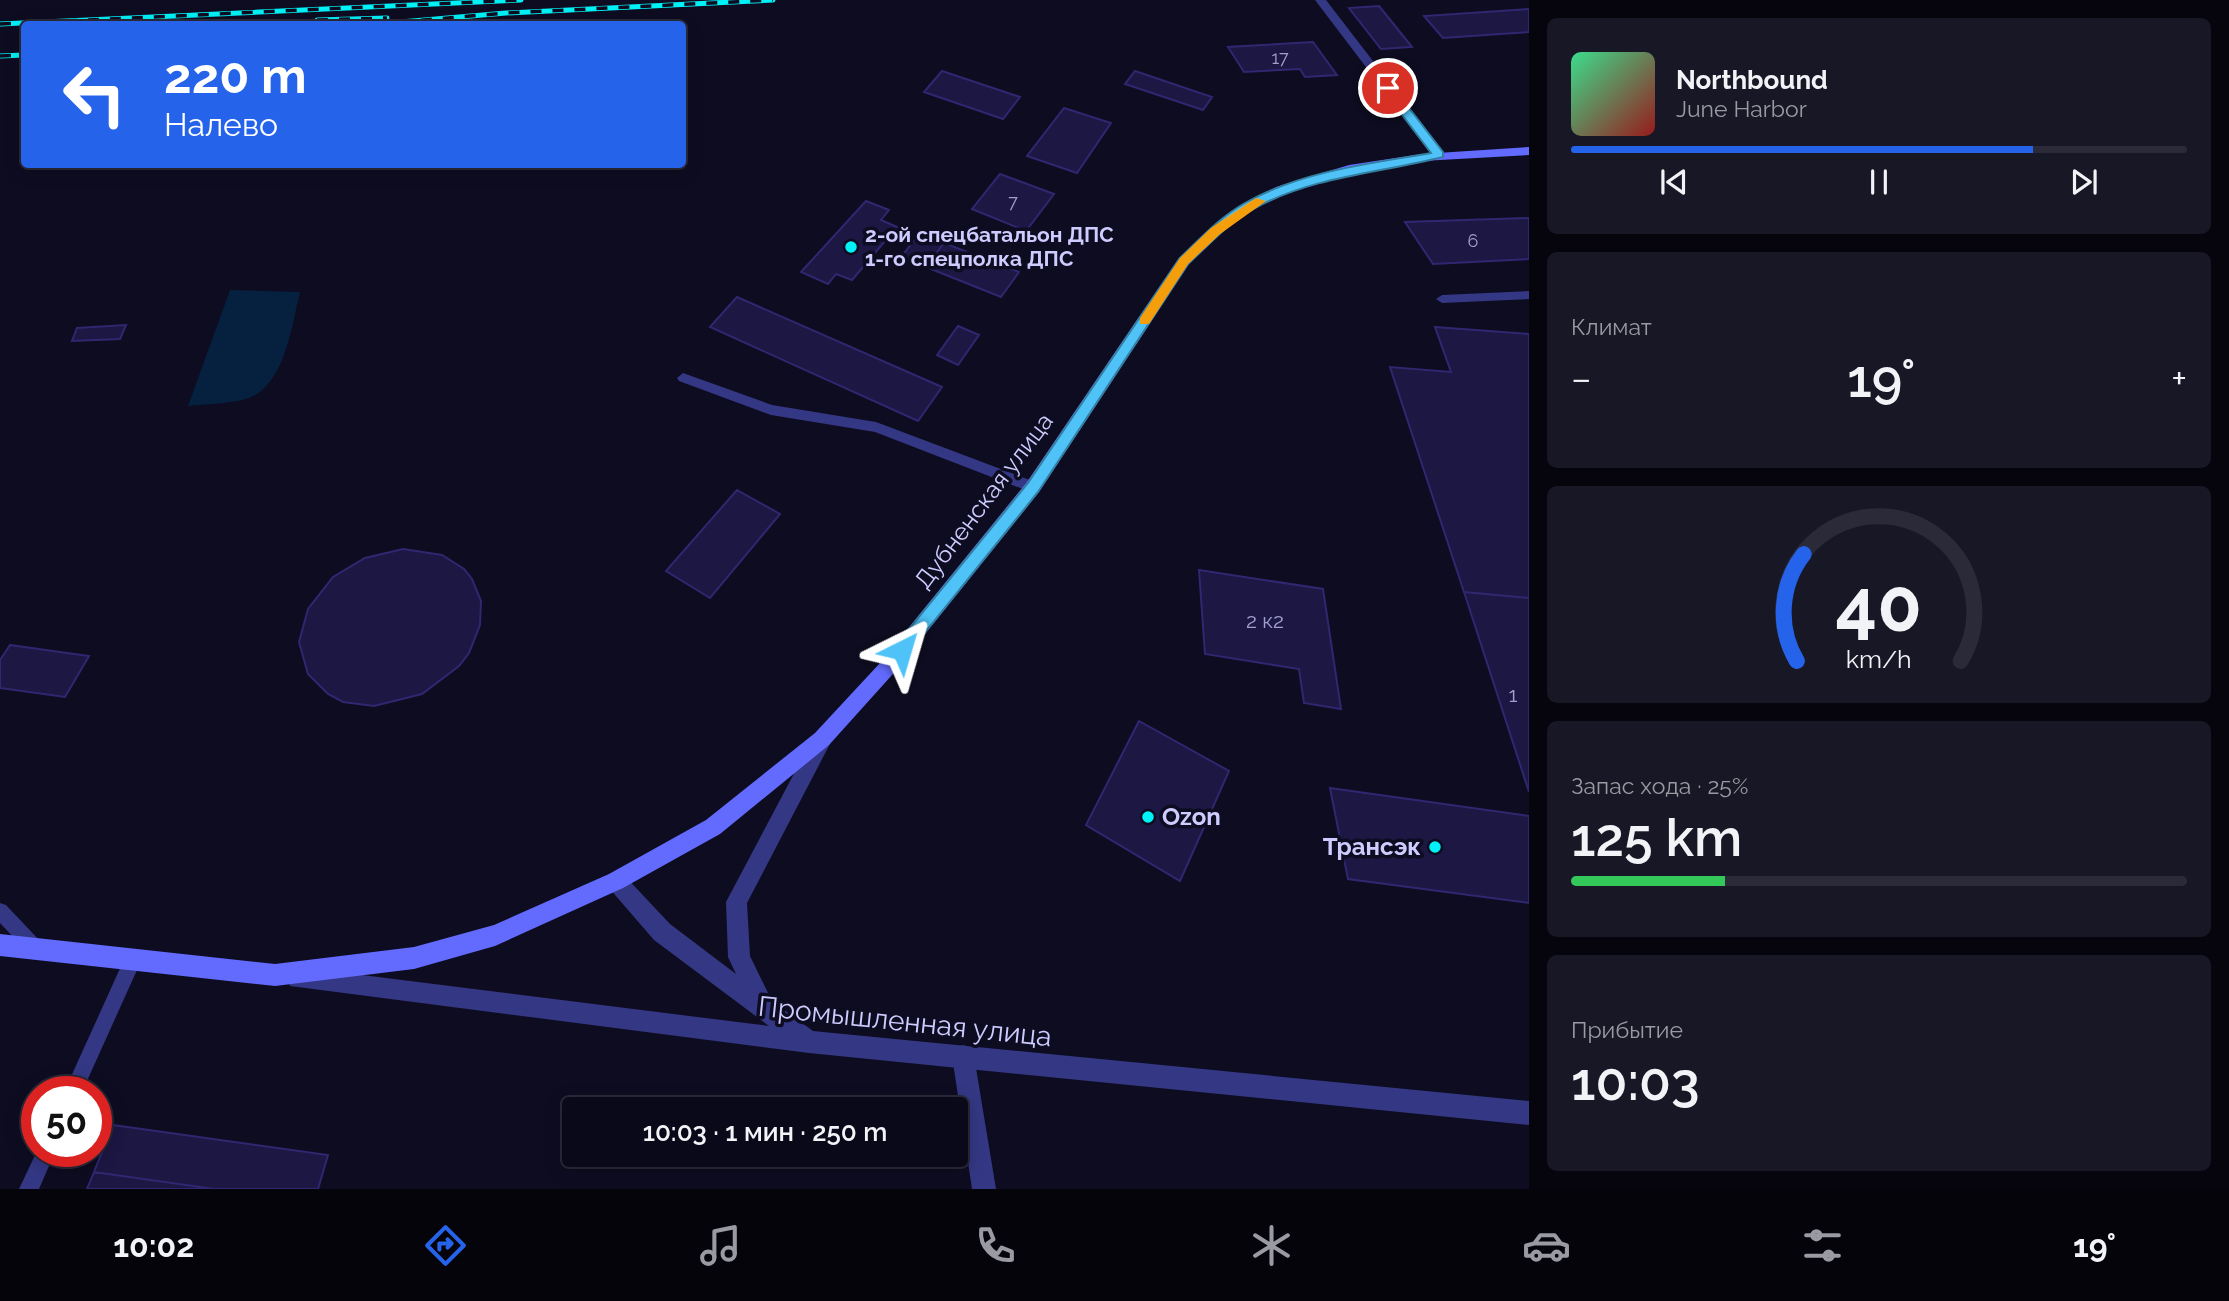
<!DOCTYPE html>
<html lang="ru">
<meta charset="utf-8">
<style>
body{margin:0;font-family:Raleway,sans-serif;background:#181726;color:#f1f3f6;height:100vh;display:flex;flex-direction:column;font-size:26px;white-space:nowrap}
*{box-sizing:border-box;margin:0}
p{font-size:23px;color:#999aa2}
.icon{flex:none;width:38px;height:38px;fill:none;stroke:currentColor;stroke-width:2;stroke-linecap:round;stroke-linejoin:round}
.map{position:relative;flex:1;overflow:hidden}
.drawer{display:flex;flex-direction:column;gap:18px;padding:18px;background:#06050e;width:700px}
.drawer>*{flex:none}
.hud{position:absolute;left:21px;top:21px;width:665px;height:147px;border-radius:7px;box-shadow:0 4px 18px #0003,0 0 0 2px #2a2a38;background:#2563eb;color:#fff;overflow:hidden}
.speed{position:absolute;left:21px;top:1076px;display:flex;gap:14px;font-size:35px;font-weight:700;text-align:center}
.speed>*{display:grid;place-content:center;width:91px;height:91px;border-radius:50%;background:#0a0919;box-shadow:0 4px 18px #0003,0 0 0 2px #2a2a38;line-height:1}
.speed .limit{border:10px solid #d22;background:#fff;color:#111}
.pin{position:absolute;display:grid;place-items:center;width:60px;height:60px;color:#fff;margin:-30px;border:4px solid #fff;border-radius:50%;box-shadow:0 2px 7px #0007}
.me{position:absolute;width:77px;margin:-38px;rotate:40deg;stroke-linejoin:round;filter:drop-shadow(0 0 5px #0008)}
.turn{display:flex;align-items:center;gap:24px;height:147px;padding:0 28px;font-size:32px}
.turn .icon{width:91px;height:91px;stroke-width:2.5}
.turn b{display:block;font-size:49px;line-height:60px}
.big{font-size:52px;font-weight:600;line-height:1.1}
.drawer .card{flex:1;display:flex;flex-direction:column;justify-content:center;gap:10px;min-width:0;padding:0 24px;border-radius:10px;background:#181726}
.drawer .dial{align-items:center;gap:0}
.dial svg{height:182px;overflow:visible;fill:none;stroke:#2a2a38;stroke-width:7;stroke-linecap:round;text-anchor:middle}
.dial text{fill:#f1f3f6;stroke:none}
.song{display:flex;align-items:center;gap:21px}
.cover{width:84px;height:84px;border-radius:10px;background:linear-gradient(135deg,hsl(150 70% 55%),hsl(0 70% 35%))}
.played{height:7px;border-radius:4px;background:linear-gradient(90deg,#2563eb 75%,#2a2a38 75%)}
.keys{display:flex;justify-content:space-around;direction:ltr}
.heat{display:flex;justify-content:space-between;align-items:center;font-size:38px;direction:ltr}
.charge{height:10px;border-radius:5px;background:linear-gradient(90deg,#34c759 25%,#2a2a38 0)}
.trip{position:absolute;left:562px;top:1097px;width:406px;height:70px;border-radius:7px;background:#0a0919;box-shadow:0 4px 18px #0003,0 0 0 2px #2a2a38;font-weight:600;line-height:70px;text-align:center}
.dock{display:flex;height:112px;justify-content:space-around;align-items:center;background:#04040a;color:#999aa2}
.dock .icon{width:49px;height:49px}
.dock .active{color:#2563eb}
.dock b{font-size:32px;color:#f1f3f6}
main{display:flex;flex:1;min-height:0}
.map>svg:first-child{display:block}
.water{fill:#062040}
.building{fill:#1c1743;stroke:#302771;stroke-width:2}
.lines{fill:none;stroke-linecap:round;stroke-linejoin:round}
.service{fill:#343783;fill-rule:evenodd}
.minor{fill:#343783;fill-rule:evenodd}
.tertiary{fill:#343783;fill-rule:evenodd}
.secondary{fill:#636bff;fill-rule:evenodd}
.rail-casing{stroke:#00f2f7;stroke-width:5}
.rail{stroke:#0e0c21;stroke-width:3.5;stroke-dasharray:11;stroke-linecap:butt}
.route{fill:#4fc3f7;stroke:#337fa1;stroke-width:2}
.slow{fill:#f59e0b}
.poi-dot{fill:#00f2f7;stroke:#0e0c21;stroke-width:2.5}
.labels{text-anchor:middle;stroke-width:7;stroke-linejoin:round;paint-order:stroke}
.far-number-label{font-size:18px;fill:#a29fd0}
.far-poi-label{font-size:21px;font-weight:bold;fill:#ceccff;stroke:#0e0c21;text-anchor:start}
.number-label{font-size:21px;fill:#a29fd0}
.street-label{font-size:24px;fill:#ceccff;stroke:#0e0c21}
.poi-label{font-size:24px;font-weight:bold;fill:#ceccff;stroke:#0e0c21;text-anchor:start}
.near-street-label{font-size:28px;fill:#ceccff;stroke:#0e0c21}
</style>
<main>
<div class="map">
<svg width="1529" height="1189" viewBox="0 0 1529 1189">
<rect width="100%" height="100%" fill="#0e0c21"/>
<path class="water" d="M230,290L300,292C291,327 285,391 242,400C224,404 206,404 188,406Z"/>
<path class="building" d="M1379,6L1412,47L1381,49L1349,8Z
M1529,9V32L1443,38L1424,16Z
M1313,42L1337,75L1305,77L1300,69L1244,72L1228,47Z
M942,71L1020,97L1003,119L924,92Z
M1135,71L1212,97L1203,110L1125,84Z
M1064,108L1111,123L1077,173L1027,156Z
M1000,174L1054,194L1026,231L972,209Z
M866,201L889,210L881,220L897,227L852,280L836,274L828,284L801,272Z
M1529,218V259L1433,264L1405,222Z
M920,233L944,243L926,267L901,257Z
M944,243L1019,272L1001,297L926,267Z
M737,297L942,387L918,421L710,327Z
M126,325L120,339L72,341L77,328Z
M958,326L979,335L958,365L937,355Z
M1435,327L1529,334V598L1464,592L1390,367L1451,372Z
M737,490L780,514L710,598L666,571Z
M403,549L442,555L464,569L472,579L481,601L480,625L469,653L459,666L422,694L374,706L343,702L328,694L308,674L299,642L308,609L333,577L365,558Z
M1199,570L1323,589L1341,709L1304,703L1299,669L1205,654Z
M1464,592L1529,598V792Z
M10,645L89,656L65,697L0,688V660Z
M1139,721L1229,771L1180,881L1086,825Z
M1330,788L1529,816V903L1348,879Z
M113,1125L328,1155L318,1189H214L94,1172Z
M94,1172L214,1189H87Z"/>
<g class="lines">
<path class="service" d="M1529,291V299L1442,303L1436,299L1442,295Z
M683,373L772,405L876,422L1038,483L1040,487L1038,491H1028L875,432L771,415L679,381L677,378Z
M0,903L6,905L41,942L44,948L41,954L35,957L29,954L0,923Z
M133,950L139,953L142,959L82,1092H64L127,953Z
M37,1151L55,1152L39,1189H19Z"/>
<path class="minor" d="M1315,0H1326L1443,152V158H1435Z
M963,1045L971,1048L974,1056L996,1189H972L952,1056L955,1048Z"/>
<path class="tertiary" d="M822,731L829,734L832,740L747,903L750,956L772,1001L813,1031L1529,1101V1125L809,1053L290,986L287,978L290,970L298,967L769,1026L654,940L609,888L606,881L609,874L616,871L623,874L670,924L736,974L728,957L726,902L815,734Z"/>
<path class="secondary" d="M1529,147V155L1422,161L1350,173L1285,193L1254,209L1227,228L1189,264L1039,492L892,675L829,745L720,834L623,888L495,946L414,969L275,986L0,956V934L275,964L414,947L494,925L609,874L706,820L815,733L880,663L1027,482L1179,258L1226,215L1276,187L1349,165L1422,154Z"/>
<g class="rail-casing">
<path id="rail" d="M317,20L387,18
M0,24L521,0
M377,24L506,13L773,0
M0,56L24,55"/>
</g>
<use href="#rail" class="rail"/>
</g>
<path class="route" d="M1384,86H1392L1443,152V157C1379,173 1314,176 1255,208C1229,222 1209,244 1188,264L1038,492L907,655H896V645L1028,483L1180,258C1200,239 1220,217 1245,203C1302,171 1368,164 1431,153L1384,91Z"/>
<path class="slow" d="M1256,198L1266,201L1220,234L1188,264L1149,324H1140V318L1180,258L1211,228Z"/>
<g class="poi-dot">
<circle cx="851" cy="247" r="7"/>
<circle cx="1148" cy="817" r="7"/>
<circle cx="1435" cy="847" r="7"/>
</g>
<g class="labels">
<g class="far-number-label">
<text x="1280" y="64">17</text>
<text x="1013" y="208">7</text>
<text x="1473" y="247">6</text>
</g>
<g class="far-poi-label">
<text x="865" y="242">2-ой спецбатальон ДПС<tspan x="865" dy="24">1-го спецполка ДПС</tspan></text>
</g>
<g class="number-label">
<text x="1265" y="628">2 к2</text>
<text x="1513" y="702">1</text>
</g>
<g class="street-label">
<text transform="translate(984 501) rotate(-53)" y="8">Дубненская улица</text>
</g>
<g class="poi-label">
<text x="1162" y="825">Ozon</text>
<text x="1421" y="855" text-anchor="end">Трансэк</text>
</g>
<g class="near-street-label">
<text transform="translate(905 1021) rotate(6)" y="10">Промышленная улица</text>
</g>
</g>
</svg>
<div class="speed"><div class="limit">50</div></div>
<div class="pin" style="left:1388px;top:88px;background:#d93025"><svg class="icon" aria-label="arrive" viewBox="0 0 24 24"><path d="M6 21V4h12l-3 4 3 4H6"/></svg></div>
<svg class="me" style="left:902px;top:650px" viewBox="-20 -20 40 40"><path d="M0-17L14 15 0 8-14 15z" fill="#4fc3f7" stroke="#fff" stroke-width="4"/></svg>
<div class="trip">10:03 · 1 мин · 250 m</div>
<div class="hud">
<div class="turn"><svg class="icon" aria-label="left" viewBox="0 0 24 24"><path d="M17 20v-9H6M10 6l-5 5 5 5"/></svg><div><b>220 m</b>Налево</div></div>
</div>
</div>
<section class="drawer">
<div class="card">
<div class="song"><i class="cover"></i><div><b>Northbound</b><p>June Harbor</p></div></div>
<div class="played"></div>
<div class="keys"><svg class="icon" aria-label="previous" viewBox="0 0 24 24"><path d="M18 5L8 12l10 7zM5 5v14"/></svg><svg class="icon" aria-label="pause" viewBox="0 0 24 24"><path d="M8 5v14M16 5v14"/></svg><svg class="icon" aria-label="next" viewBox="0 0 24 24"><path d="M6 5l10 7-10 7zM19 5v14"/></svg></div>
</div>
<div class="card"><p>Климат</p>
<div class="heat"><a>−</a><b class="big">19°</b><a>+</a></div>
</div>
<div class="card dial"><svg viewBox="0 0 100 80">
<path d="M14 69A42 42 0 1 1 86 69"/>
<path d="M14 69A42 42 0 0 1 17 22" stroke="#2563eb"/>
<text x="50" y="56" font-size="32" font-weight="700">40</text>
<text x="50" y="72" font-size="11">km/h</text>
</svg></div>
<div class="card"><p>Запас хода · 25%</p><b class="big">125 km</b><div class="charge"></div></div>
<div class="card"><p>Прибытие</p><b class="big">10:03</b></div>
</section>
</main>
<nav class="dock">
<b>10:02</b>
<svg class="icon active" aria-label="directions" viewBox="0 0 24 24"><path d="M12 3l9 9-9 9-9-9zM9 14v-3h6M13 9l2 2-2 2"/></svg>
<svg class="icon" aria-label="music" viewBox="0 0 24 24"><path d="M9 18V5l10-2v13"/><circle cx="6" cy="18" r="3"/><circle cx="16" cy="16" r="3"/></svg>
<svg class="icon" aria-label="phone" viewBox="0 0 24 24"><path d="M5 4h4l2 5-3 2q2 4 5 5l2-3 5 2v4C11 20 4 13 5 4z"/></svg>
<svg class="icon" aria-label="climate" viewBox="0 0 24 24"><path d="M12 3v18M4 7l16 10M4 17L20 7"/></svg>
<svg class="icon" aria-label="car" viewBox="0 0 24 24"><path d="M5 17H2v-5l4-1 3-4h7l3 4 3 1v5h-3M9 17h6M6 11h13"/><circle cx="7" cy="17" r="2"/><circle cx="17" cy="17" r="2"/></svg>
<svg class="icon" aria-label="filters" viewBox="0 0 24 24"><path d="M4 7h16M4 17h16"/><circle cx="9" cy="7" r="2"/><circle cx="15" cy="17" r="2"/></svg>
<b>19°</b>
</nav>
